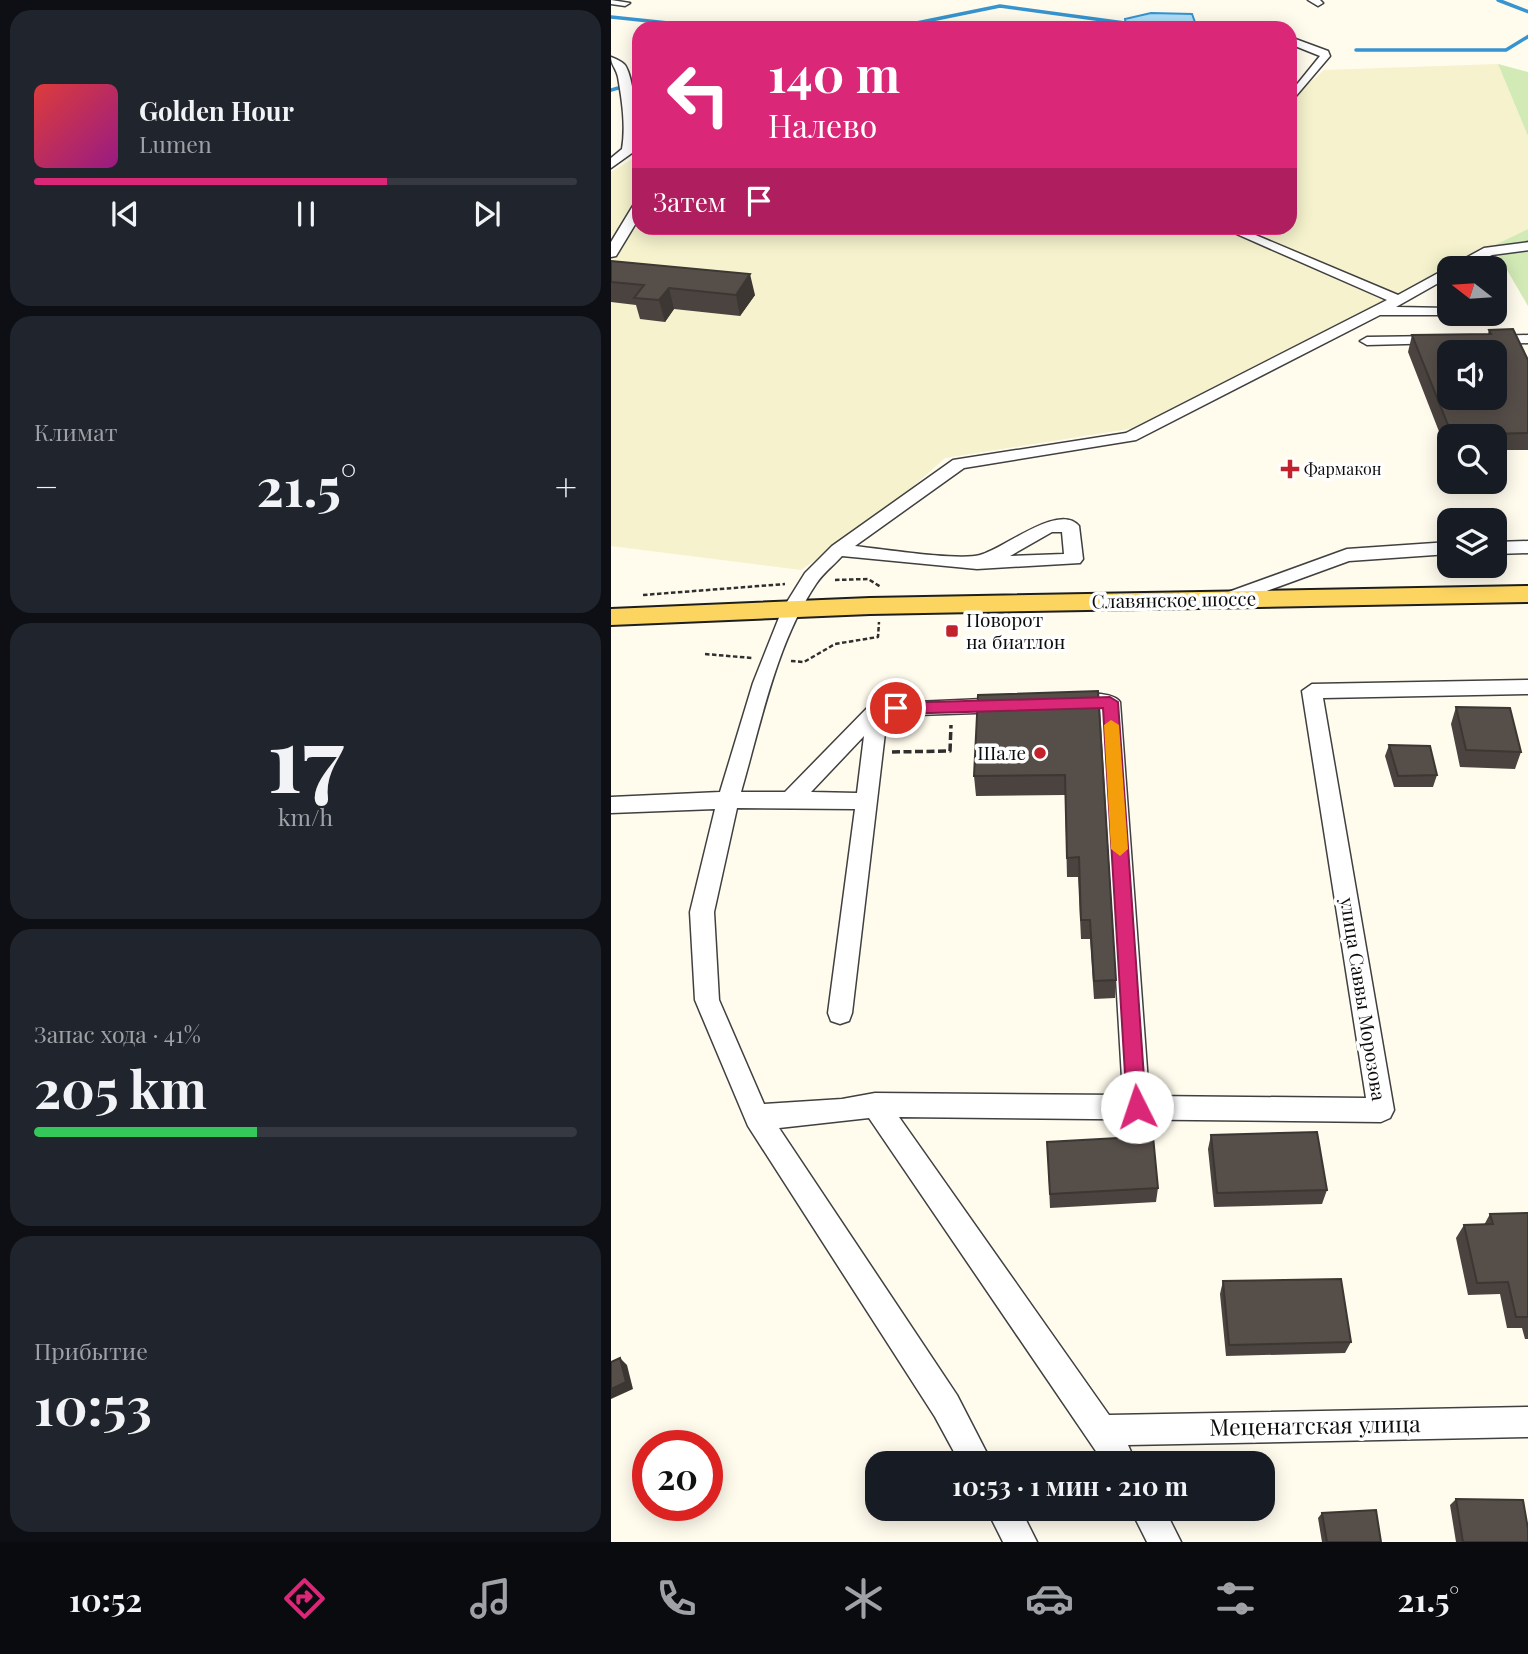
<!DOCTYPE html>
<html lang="ru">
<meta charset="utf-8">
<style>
body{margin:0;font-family:"Playfair Display",serif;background:#20242c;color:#f1f3f6;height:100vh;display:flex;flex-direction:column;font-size:26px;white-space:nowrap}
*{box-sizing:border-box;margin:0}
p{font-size:23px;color:#9ea1a6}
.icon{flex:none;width:38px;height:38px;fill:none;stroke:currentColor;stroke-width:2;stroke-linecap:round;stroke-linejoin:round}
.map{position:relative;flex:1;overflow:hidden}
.sheet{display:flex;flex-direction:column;gap:10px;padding:10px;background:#0d0f14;width:611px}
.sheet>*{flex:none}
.guide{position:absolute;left:21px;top:21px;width:665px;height:214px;border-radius:21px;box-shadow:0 4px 18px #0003;background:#db2777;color:#fff;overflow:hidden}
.needle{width:46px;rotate:287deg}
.tools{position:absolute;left:826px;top:256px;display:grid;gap:14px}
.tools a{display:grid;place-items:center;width:70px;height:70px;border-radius:14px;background:#171b24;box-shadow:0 4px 18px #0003;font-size:35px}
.speed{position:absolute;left:21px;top:1430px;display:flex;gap:14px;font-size:35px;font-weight:700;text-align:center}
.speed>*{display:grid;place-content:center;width:91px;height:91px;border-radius:50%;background:#171b24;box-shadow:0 4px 18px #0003;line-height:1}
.speed .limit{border:10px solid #d22;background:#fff;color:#111}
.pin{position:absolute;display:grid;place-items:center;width:60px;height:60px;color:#fff;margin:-30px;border:4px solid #fff;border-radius:50%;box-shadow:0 2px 7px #0007}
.me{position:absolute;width:77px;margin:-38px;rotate:356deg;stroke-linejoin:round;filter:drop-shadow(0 0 5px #0008)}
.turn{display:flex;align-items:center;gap:24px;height:147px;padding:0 21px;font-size:32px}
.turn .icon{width:91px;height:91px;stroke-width:2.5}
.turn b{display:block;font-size:49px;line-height:60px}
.then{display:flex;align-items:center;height:66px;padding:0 21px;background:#0003;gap:14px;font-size:26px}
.big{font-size:52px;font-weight:700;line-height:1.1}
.sheet .card{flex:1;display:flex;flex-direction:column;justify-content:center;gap:10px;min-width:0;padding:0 24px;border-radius:21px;background:#20242c}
.sheet .dial{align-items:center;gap:0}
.dial b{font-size:91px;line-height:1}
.song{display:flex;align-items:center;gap:21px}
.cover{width:84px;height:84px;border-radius:10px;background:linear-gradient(135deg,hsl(0 70% 55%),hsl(310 70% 35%))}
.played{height:7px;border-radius:4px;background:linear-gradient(90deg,#db2777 65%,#363941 65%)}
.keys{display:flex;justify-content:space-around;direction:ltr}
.heat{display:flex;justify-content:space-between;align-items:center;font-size:38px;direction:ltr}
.charge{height:10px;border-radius:5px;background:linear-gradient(90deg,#34c759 41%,#363941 0)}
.trip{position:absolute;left:254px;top:1451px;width:410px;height:70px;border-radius:21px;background:#171b24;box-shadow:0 4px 18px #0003;font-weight:700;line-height:70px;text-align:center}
.tabs{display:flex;height:112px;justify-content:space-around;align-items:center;background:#090b0e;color:#9ea1a6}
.tabs .icon{width:49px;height:49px}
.tabs .active{color:#db2777}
.tabs b{font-size:32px;color:#f1f3f6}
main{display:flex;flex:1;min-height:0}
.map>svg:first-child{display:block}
.farmland{fill:#f5f2cd}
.green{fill:#d2eab6}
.water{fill:#b1def8;stroke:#3694d0;stroke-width:2}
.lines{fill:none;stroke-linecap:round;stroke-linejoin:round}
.stream{stroke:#3694d0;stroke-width:3.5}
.minor-casing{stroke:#404040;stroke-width:3}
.major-casing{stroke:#1e1e1e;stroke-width:4}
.path-far1{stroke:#2f2f2f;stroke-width:2.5;stroke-dasharray:4.5 2.5;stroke-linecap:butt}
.path{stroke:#2f2f2f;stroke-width:3.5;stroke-dasharray:8 3.5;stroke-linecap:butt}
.minor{fill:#fff;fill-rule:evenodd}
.major{fill:#fcd561;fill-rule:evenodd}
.wall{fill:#4a433f}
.shaded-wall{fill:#3c3733}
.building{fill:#564e49;stroke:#3c3733;stroke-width:2;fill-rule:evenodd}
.route{fill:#db2777;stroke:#8e194d;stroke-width:2}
.slow{fill:#f59e0b}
.poi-dot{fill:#c1222b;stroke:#fff;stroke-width:2.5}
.labels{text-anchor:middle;stroke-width:7;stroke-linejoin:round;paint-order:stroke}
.far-poi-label{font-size:16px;fill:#0d0d0d;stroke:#fff;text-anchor:start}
.street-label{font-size:19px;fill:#0d0d0d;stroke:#fff}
.poi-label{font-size:19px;fill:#0d0d0d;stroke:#fff;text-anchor:start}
.near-street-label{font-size:23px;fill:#0d0d0d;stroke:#fff}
</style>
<main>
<section class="sheet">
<div class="card">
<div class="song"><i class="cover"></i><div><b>Golden Hour</b><p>Lumen</p></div></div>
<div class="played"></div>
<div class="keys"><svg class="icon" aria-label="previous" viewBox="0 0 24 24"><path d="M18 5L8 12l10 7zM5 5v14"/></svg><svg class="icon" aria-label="pause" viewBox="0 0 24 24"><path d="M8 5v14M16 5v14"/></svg><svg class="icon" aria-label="next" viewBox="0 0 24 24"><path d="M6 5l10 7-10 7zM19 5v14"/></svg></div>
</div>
<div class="card"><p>Климат</p>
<div class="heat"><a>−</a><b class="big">21.5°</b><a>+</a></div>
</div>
<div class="card dial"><b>17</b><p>km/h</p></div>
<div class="card"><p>Запас хода · 41%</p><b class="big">205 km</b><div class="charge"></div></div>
<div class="card"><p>Прибытие</p><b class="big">10:53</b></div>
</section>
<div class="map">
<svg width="918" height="1542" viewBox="0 0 918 1542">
<rect width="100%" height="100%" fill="#fffbed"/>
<path class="farmland" d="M887,64L917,136V229L524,428L334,458L277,509L190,570L0,546V172L28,155V228H679V100L713,70Z"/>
<path class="green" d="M887,64L917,72V136Z
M917,229V306L882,246Z"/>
<path class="water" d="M540,13L581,14L585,25H515L514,19Z"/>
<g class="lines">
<path class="stream" d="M887,0L918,12
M0,17L105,28
M281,28L389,6L521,24
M745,50H895L918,36
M24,85L28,84
M0,90L7,88"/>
<g class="minor-casing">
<path id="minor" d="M0,0L19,3L14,6L0,4Z
M697,0H709L712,3L707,6Z
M679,37L717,51L719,56L679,103V93L709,56L679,44Z
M0,57C5,59 10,61 14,65C24,80 28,137 21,153L0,168V158L11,149C15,126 11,100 7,77C5,68 0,65 0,57Z
M28,203V218L5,256L0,257V242L23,204Z
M612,228H628L787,295L873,248L918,242V250L881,255L854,268H838V277L785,307L838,308V313L843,315H769L525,440L353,468L244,546C271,549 347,561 369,555C393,549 448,502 468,526L472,559L469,563L366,569L231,556C223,565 212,573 205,584C165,644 150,723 130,792H174L260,704L395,698L405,705L395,712L276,716L241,1013L238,1021L229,1024L220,1021L217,1013L244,809L126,808L103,912L108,1000L153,1104L231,1099L264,1093L512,1095L489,709L459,710L449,703C456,691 502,690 509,702L538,1096L755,1098L691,691L701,684L918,680V694L712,698L783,1110L779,1118L770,1122L288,1117L498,1415L918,1407V1437L517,1445L525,1463H493L258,1118L168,1128L346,1395L381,1463H349L324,1417L137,1126L84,1000L79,912L104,809L0,813V797L109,792L142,683L171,610L194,573L221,546L342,460L515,433L776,300ZM441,532H451L453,554L399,556ZM253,736L246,793L200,792Z
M859,313H880L873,317Z
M918,335V343L880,344L873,340L880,336Z
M827,336L832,337V343L756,345L749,341L756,337Z
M918,541V553L884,554V542Z
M838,542V554L738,561L623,603L616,605L607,599L609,595L736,549Z
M375,1508H409L426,1542H392Z
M519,1508H553L570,1542H536Z"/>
</g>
<g class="major-casing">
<path id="major" d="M918,586V602L259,614L0,625V609L259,598Z"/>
</g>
<path class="path-far1" d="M224,580L257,579L270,587
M32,595L174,584
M94,654L141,658
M180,661L193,662L224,644L267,637L268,622"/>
<path class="path" d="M281,752L339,751L340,725"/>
<use href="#minor" class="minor"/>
<use href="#major" class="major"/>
</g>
<path class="wall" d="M0,261L144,295L129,316L63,309L54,322L29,319L25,305L0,302Z
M878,330L917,360V450H884V436H838V452H836L797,352L801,335L877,334Z
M487,691L505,980L504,998L483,999L479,939H470L467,877H456L454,795L365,796L363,776Z
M845,707L910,752L904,769L849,767L840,724Z
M778,745L826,775L822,787H783L774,756Z
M600,1135L716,1190L711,1204L603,1207L597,1149Z
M436,1142L547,1188L545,1202L439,1208Z
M917,1213V1339H914L911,1328H896L889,1294L857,1295L845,1238L853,1225H873L879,1214Z
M612,1281L740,1342L734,1353L615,1356L609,1294Z
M845,1499L917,1542H845L839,1505Z
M711,1513L770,1542H711L707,1518Z"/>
<path class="shaded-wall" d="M139,274L144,295L129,316L125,295Z
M58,288L63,309L54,322L48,300Z
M9,1358L16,1365L22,1389L0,1399V1389Z"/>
<path class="building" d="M0,261L139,274L125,295L58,288L48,300L23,298L33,285L0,282Z
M902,329L917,360V433L841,435L801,335L880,334L878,330ZM838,352H884V397H838Z
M487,691L505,980L483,981L479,920H470L468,857L456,858L454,775L363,776L367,695Z
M845,707L899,708L910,752L855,750Z
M778,745L819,746L826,775L787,776Z
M706,1132L716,1190L606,1193L600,1135Z
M542,1136L547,1188L439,1194L436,1142Z
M917,1213V1317H905L897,1282L866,1283L853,1225L882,1224L879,1214Z
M730,1279L740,1342L618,1345L612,1281Z
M9,1358L15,1382L0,1389V1362Z
M845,1499L912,1500L917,1529V1542H852Z
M765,1510L770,1542H716L711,1513Z"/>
<path class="route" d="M499,697L507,702L535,1107L533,1114L526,1116L519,1114L516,1107L492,708L285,714L277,708L285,703Z"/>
<path class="slow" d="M500,720L508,725L517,849L509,856L500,849L493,725Z"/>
<g class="poi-dot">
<path d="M675.5 458.5h7v7h7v7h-7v7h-7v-7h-7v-7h7z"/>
<rect x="334" y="624" width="14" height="14" rx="3.5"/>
<circle cx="429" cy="753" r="7"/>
</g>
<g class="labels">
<g class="far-poi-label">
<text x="693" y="475">Фармакон</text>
</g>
<g class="street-label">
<text transform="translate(563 600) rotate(-1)" y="7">Славянское шоссе</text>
<text transform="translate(752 999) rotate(81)" y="7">улица Саввы Морозова</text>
</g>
<g class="poi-label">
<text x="355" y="627">Поворот<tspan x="355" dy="22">на биатлон</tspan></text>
<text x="415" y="760" text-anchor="end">Шале</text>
</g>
<g class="near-street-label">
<text transform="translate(704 1426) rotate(-1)" y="8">Меценатская улица</text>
</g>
</g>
</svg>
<div class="tools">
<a><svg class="needle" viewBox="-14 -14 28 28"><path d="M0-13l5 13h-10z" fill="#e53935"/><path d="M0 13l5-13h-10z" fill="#9ea1a6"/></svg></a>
<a><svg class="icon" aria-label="sound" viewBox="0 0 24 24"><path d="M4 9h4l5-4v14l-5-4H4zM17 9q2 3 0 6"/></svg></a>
<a><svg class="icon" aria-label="search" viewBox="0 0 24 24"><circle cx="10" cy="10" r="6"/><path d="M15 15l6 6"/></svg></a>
<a><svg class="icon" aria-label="layers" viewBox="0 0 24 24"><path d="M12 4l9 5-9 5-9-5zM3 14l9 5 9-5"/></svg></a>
</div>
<div class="speed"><div class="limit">20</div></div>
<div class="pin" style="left:285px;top:708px;background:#d93025"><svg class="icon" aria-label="arrive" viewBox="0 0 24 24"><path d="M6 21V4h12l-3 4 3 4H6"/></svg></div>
<svg class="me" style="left:526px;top:1107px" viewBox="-20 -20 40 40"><circle r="19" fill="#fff"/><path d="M0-13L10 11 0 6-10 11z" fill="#db2777"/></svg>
<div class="trip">10:53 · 1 мин · 210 m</div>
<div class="guide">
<div class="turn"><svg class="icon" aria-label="left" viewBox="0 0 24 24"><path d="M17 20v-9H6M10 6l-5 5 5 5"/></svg><div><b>140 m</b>Налево</div></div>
<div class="then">Затем<svg class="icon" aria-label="arrive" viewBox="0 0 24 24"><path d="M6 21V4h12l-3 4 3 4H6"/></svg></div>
</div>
</div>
</main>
<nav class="tabs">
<b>10:52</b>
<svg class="icon active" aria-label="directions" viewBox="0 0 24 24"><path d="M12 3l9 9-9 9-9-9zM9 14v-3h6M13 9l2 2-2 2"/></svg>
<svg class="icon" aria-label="music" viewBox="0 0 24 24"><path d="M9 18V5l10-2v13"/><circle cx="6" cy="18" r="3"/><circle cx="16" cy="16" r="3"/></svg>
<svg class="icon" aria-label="phone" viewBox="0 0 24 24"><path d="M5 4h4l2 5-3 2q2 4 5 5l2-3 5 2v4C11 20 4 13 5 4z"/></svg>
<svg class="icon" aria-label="climate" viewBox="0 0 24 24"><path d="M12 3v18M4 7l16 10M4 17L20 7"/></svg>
<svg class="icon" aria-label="car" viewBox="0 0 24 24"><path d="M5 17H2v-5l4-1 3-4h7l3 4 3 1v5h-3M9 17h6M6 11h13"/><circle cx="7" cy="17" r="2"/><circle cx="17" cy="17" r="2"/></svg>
<svg class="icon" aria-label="filters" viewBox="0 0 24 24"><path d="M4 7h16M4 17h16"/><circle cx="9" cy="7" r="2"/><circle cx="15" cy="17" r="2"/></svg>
<b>21.5°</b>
</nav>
